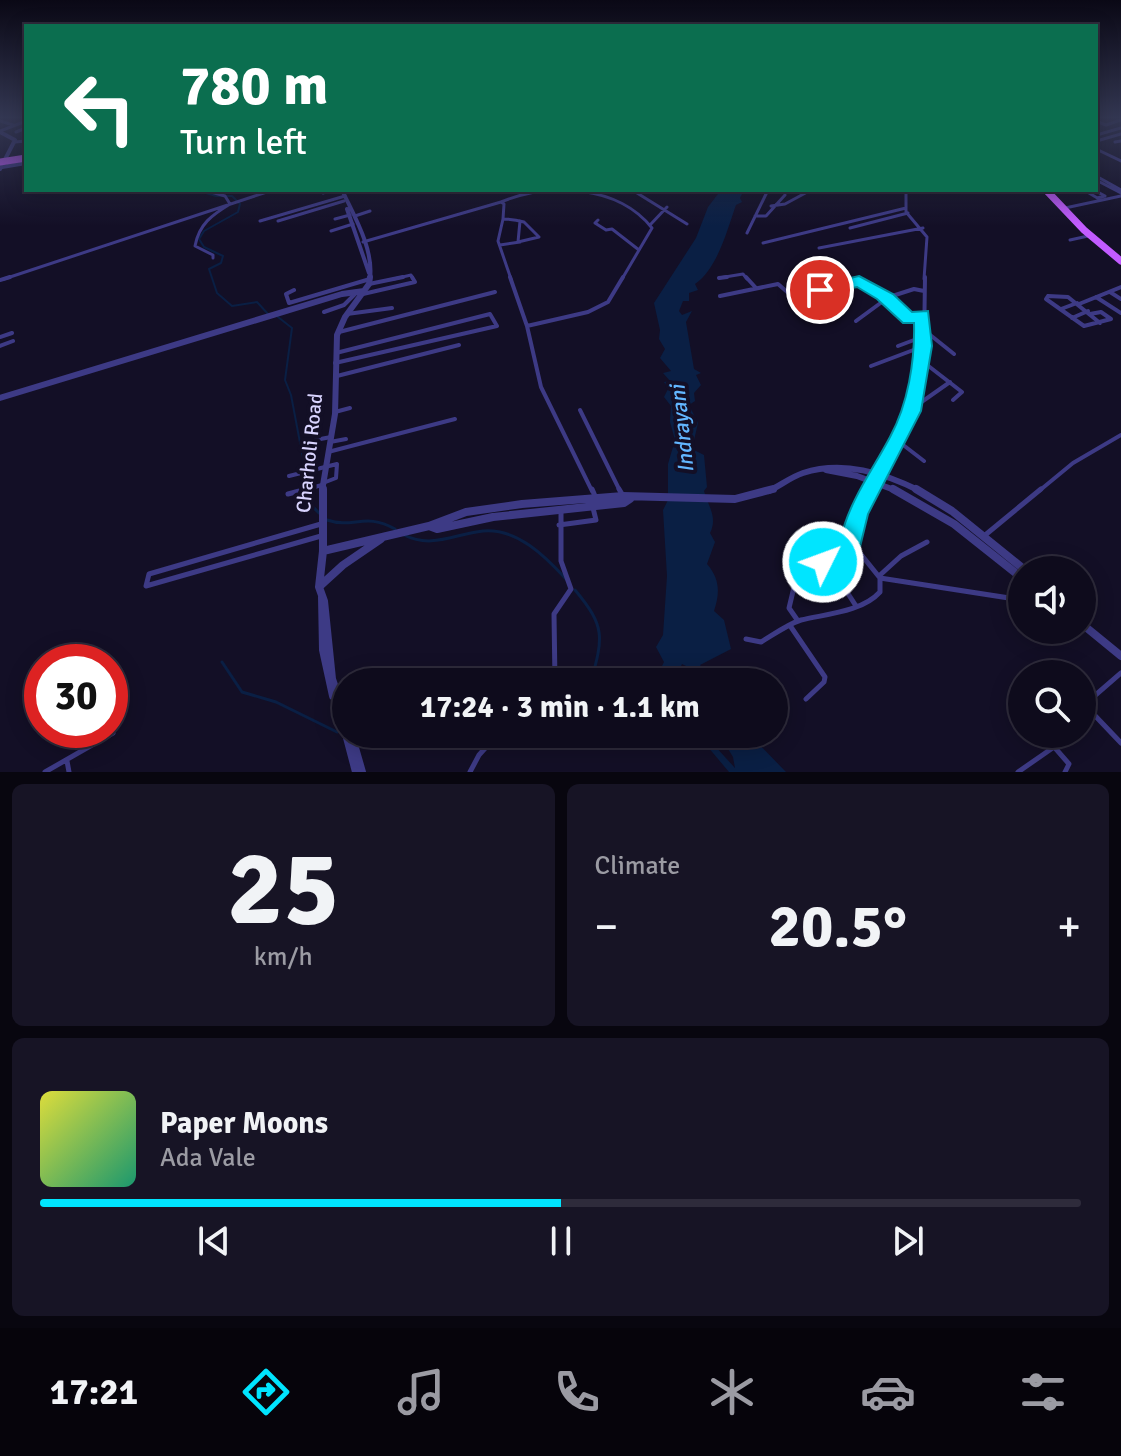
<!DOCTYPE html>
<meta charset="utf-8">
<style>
body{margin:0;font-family:Signika,sans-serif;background:#171425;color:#f1f3f6;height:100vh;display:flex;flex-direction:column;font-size:30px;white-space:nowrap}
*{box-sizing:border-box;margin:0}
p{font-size:26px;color:#9b9ba3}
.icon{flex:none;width:44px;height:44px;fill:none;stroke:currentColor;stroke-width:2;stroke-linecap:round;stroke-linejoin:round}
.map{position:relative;height:772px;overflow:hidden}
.drawer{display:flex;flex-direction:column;gap:12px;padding:12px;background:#08060f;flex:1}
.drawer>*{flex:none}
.top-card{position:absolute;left:24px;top:24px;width:1074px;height:168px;border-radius:0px;box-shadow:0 4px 20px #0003,0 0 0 2px #2e2b3b;background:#0b6e4f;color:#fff;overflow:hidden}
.fabs{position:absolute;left:1008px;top:556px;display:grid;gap:16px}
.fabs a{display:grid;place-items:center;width:88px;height:88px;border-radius:50%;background:#0e0b1c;box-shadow:0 4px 20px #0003,0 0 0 2px #2e2b3b;font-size:40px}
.speed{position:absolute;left:24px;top:644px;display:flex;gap:16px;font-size:40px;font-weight:700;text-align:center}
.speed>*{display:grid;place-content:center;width:104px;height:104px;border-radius:50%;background:#0e0b1c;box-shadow:0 4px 20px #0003,0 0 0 2px #2e2b3b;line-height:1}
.speed .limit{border:12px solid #d22;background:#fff;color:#111}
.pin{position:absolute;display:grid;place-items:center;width:68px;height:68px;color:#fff;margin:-34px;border:4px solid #fff;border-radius:50%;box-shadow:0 2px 8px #0007}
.me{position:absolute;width:88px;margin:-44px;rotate:48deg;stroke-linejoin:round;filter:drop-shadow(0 0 6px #0008)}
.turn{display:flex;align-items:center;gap:28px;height:168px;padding:0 24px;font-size:36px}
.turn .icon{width:104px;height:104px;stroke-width:2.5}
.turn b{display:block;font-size:56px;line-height:68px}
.big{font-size:60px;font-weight:800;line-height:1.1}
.drawer .tile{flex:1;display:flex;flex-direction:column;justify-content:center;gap:12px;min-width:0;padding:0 28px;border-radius:12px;background:#171425}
.drawer .dial{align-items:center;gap:0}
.dial b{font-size:104px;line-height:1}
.song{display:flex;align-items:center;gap:24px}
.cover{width:96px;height:96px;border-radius:12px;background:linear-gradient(135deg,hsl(60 70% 55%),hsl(160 70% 35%))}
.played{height:8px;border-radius:4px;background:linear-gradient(90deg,#00e5ff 50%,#2e2b3b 50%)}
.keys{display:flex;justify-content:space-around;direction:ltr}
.heat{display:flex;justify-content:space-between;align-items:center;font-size:44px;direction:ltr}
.drawer .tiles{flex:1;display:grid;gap:12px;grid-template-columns:1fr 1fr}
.tile:last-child{grid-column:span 2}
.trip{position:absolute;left:332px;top:668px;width:456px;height:80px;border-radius:40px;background:#0e0b1c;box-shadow:0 4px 20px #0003,0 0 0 2px #2e2b3b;font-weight:800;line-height:80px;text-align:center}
.dock{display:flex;height:128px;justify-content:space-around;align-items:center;background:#06040b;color:#9b9ba3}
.dock .icon{width:56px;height:56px}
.dock .active{color:#00e5ff}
.dock b{font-size:36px;color:#f1f3f6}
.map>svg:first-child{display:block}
.water{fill:#0a1f44}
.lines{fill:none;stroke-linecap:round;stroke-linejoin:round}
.stream-far1{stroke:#0a1f44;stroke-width:2}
.stream{stroke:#0a1f44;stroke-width:3}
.minor-far2{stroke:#3d3a85;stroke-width:3}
.minor-far1{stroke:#3d3a85;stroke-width:4}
.minor{stroke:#3d3a85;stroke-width:5}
.tertiary-far2{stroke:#3d3a85;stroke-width:4}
.tertiary-far1{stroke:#3d3a85;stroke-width:6}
.tertiary{stroke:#3d3a85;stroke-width:8}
.primary{stroke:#c25bff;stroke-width:7}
.route{fill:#00e5ff;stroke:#0095a6;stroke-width:2}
.labels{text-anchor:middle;stroke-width:8;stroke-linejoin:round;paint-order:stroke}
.street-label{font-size:20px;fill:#d9d4ff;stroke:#130f26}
.water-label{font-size:22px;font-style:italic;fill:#62b6ff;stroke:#130f26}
</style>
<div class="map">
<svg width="1121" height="772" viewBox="0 0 1121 772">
<rect width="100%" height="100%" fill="#130f26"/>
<path class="water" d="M721,190H744L740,198L742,202L736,205C727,230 718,268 695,284L698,290L689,293V301H683L679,311L682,315L692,311L686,322L694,369L701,373L696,375L701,385L694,393L695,401L689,405L698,423L692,449L704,455L707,487L704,491C708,506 718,517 710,533L715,542L707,564C720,579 720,593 714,611L724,620L731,649L700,665L715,682H693L696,680L694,670L682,664L674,682H646L659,672L664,662L656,647L663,635L667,576L663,510L668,500V464L675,440L670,422L671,406L664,397L668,389L664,382L670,381L663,373L671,371L660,358L665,349L659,339L660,330L654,303L696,238L708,207Z
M697,734H704L735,768L733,757L719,734H749L786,772H729Z"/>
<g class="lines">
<path class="stream-far1" d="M196,190L216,196H232L240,204L238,212L204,231L199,239L204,247L223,256L221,263L209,269L217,293L232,306L257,302L268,314
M278,317L292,328L285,380L291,395L305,469
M306,474L307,486"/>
<path class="stream" d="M307,492L308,502L319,513
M327,520C354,529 365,512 395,529
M404,535C432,549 454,534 483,531C517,528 545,556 566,579
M575,590C606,627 603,637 591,682
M222,662L242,692L276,702L337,732
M606,734L612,744"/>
<path class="minor-far2" d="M0,121L13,125
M1096,121L1106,125L1121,120
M0,131L26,121
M16,132L26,128
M1100,134L1121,128
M1100,140L1121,134
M15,142L26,141
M1115,142L1121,141
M1096,149L1121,161
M1096,176L1121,190
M1096,180L1121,193
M204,190L225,196L230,204C212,215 199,224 195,246L213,255V258
M906,190V212L927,237L924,279
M1084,190L1099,199
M1094,190L1105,196L1097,198
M323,193L331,190
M637,193L687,224
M501,202C549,182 618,185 652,228L622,279
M771,206L785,204L811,190
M1065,208L1121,196
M355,216L370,211
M755,216H766L785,195
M335,219L350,215
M503,219L498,241L511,279
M598,220L595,223L606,230L612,229L639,250
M260,221L345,196
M278,221L344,201
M650,225L667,207
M850,228L908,213
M331,231L353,224
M747,233L768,190
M1070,240L1088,236
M363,242L501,202L504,204L503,219C510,219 517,220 524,222L539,237L518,242L520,221
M763,243L906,208
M500,245L520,242
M819,248L923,228
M719,278L743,274L747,279
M4,279L273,190
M394,279L411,275L413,279"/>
<path class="minor-far1" d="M510,277L527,326L588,312L608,302L623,277
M746,277L756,288
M719,278L727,277
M0,280L10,277
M369,284L403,277
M294,290L286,294L289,303L370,279
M1110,292L1121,299
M363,294L415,282L412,277
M720,296L778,284L793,297L855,281L886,298L914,289L924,291
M1048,296L1046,299L1084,326L1111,319L1101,312L1090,314
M1048,296L1068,297L1100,323
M1096,297L1121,313
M885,300L909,319L922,315
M1079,304L1121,287
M1061,309L1077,303
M324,312L344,305L356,293
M347,314L392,308
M1072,318L1088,311
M856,321L886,299
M527,326L541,387L592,491
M924,330L954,354
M339,332L495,292
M0,337L12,333
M0,346L13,341
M898,346L922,337
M922,361L962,392L953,400
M335,363L497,326L490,314L336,353
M871,366L924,346
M337,376L459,345
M913,408L950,382
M580,410L620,491
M335,412L350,408
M310,441L331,437
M898,441L924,461
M330,442L346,439
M328,452L455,419
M289,476L337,464L336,478L323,483
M300,491L322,485
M870,491L912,411L924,346L925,277
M1039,491L1073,463L1121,435"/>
<path class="minor" d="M592,489L595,496
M619,489L622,494
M288,494L307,489
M321,524L149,574L146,586L321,536
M559,525L596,520L593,508
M984,536L1041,489
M839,554L844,567L836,575L856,606
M879,576L901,556L927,542
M880,578L1022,600
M795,583L787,566L789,561H797L811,570
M798,621L789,608L795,583L849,546L858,512L871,489
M791,627L825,677L824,682L806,699
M746,639L761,642C773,635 788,624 801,620C826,614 862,612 880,592V578L851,542
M555,682L554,614L571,589L561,561V509
M1082,702L1121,743
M1084,705L1121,673
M1082,714L1089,709
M1054,734L1049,741L1069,764L1065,772
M67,761L69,772
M45,772L113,733
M470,772L479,755L498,734
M1018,772L1054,747"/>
<path class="tertiary-far2" d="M0,132L15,140L0,169
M2,167L26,163
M342,190C354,216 374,249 370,279
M347,209L369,273"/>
<path class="tertiary-far1" d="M0,398L342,294L364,291
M826,470L857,476L897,491
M322,491L335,414L337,335L345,317L369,284L370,277
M769,491C781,485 791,477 803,473C843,460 884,473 920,491"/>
<path class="tertiary" d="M323,489V551L319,587L324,601L332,679L346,720
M893,489L954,524L1022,578
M916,489L952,511L1025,570
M429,526L466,512L522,504L623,496L735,499L773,489
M323,551L429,526L437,529L493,517L624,503L630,499
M320,586L343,565L381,539
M322,597L323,650L333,696
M1082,624L1121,656
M337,706L346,734
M346,734L356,772
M351,734L362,772"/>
<path class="primary" d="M0,162L26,158
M1046,190L1084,230L1121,261"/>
</g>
<linearGradient id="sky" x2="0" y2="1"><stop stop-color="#0a0815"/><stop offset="0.52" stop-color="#333752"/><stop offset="1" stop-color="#333752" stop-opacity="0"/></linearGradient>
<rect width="1121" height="226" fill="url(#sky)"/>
<path class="route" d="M859,276L893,294L912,312L928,311L932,346L921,411L868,514L859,551L823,573L815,570L812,562L815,555L841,537C850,500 872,471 890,437C908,404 915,361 914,323H903L877,299L857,287L820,295L812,290L814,286Z"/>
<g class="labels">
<g class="street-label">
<text transform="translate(309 453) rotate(-84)" y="7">Charholi Road</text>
</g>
<g class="water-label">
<text transform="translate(681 429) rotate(-96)" y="8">Indrayani</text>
</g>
</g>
</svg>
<div class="fabs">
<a><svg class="icon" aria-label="sound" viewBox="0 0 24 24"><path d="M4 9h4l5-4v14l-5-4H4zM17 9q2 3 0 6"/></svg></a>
<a><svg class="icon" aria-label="search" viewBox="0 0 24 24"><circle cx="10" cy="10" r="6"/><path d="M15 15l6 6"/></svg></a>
</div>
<div class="speed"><div class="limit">30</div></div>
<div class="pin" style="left:820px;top:290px;background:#d93025"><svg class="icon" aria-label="arrive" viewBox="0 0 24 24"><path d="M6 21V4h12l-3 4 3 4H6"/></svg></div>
<svg class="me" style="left:823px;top:562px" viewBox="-20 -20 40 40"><circle r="17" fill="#00e5ff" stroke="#fff" stroke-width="3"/><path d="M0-11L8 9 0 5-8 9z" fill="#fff"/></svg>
<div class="trip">17:24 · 3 min · 1.1 km</div>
<div class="top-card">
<div class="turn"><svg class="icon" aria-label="left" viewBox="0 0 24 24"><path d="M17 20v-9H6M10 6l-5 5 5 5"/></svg><div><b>780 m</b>Turn left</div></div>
</div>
</div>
<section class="drawer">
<div class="tiles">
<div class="tile dial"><b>25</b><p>km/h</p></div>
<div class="tile"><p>Climate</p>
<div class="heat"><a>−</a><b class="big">20.5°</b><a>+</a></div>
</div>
<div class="tile">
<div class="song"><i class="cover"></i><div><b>Paper Moons</b><p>Ada Vale</p></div></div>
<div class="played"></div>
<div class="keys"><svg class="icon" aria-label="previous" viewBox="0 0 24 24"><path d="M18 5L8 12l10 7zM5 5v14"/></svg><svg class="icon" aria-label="pause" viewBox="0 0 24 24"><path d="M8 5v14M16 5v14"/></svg><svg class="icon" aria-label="next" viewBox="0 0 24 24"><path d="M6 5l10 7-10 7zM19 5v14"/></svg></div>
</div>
</div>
</section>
<nav class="dock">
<b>17:21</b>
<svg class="icon active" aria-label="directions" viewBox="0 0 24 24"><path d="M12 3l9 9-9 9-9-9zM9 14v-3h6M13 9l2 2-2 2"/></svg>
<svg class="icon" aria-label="music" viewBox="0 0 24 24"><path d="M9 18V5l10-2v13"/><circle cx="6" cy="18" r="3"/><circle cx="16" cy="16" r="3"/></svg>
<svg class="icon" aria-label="phone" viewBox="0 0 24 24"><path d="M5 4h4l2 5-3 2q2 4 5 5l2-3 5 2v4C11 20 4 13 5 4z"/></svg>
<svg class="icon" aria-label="climate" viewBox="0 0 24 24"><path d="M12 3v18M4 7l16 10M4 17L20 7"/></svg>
<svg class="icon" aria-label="car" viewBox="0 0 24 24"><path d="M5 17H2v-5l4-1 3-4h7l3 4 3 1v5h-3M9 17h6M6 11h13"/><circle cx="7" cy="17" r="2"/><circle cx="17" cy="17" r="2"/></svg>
<svg class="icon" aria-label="filters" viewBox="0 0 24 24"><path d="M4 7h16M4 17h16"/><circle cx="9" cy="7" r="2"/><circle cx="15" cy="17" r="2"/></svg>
</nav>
